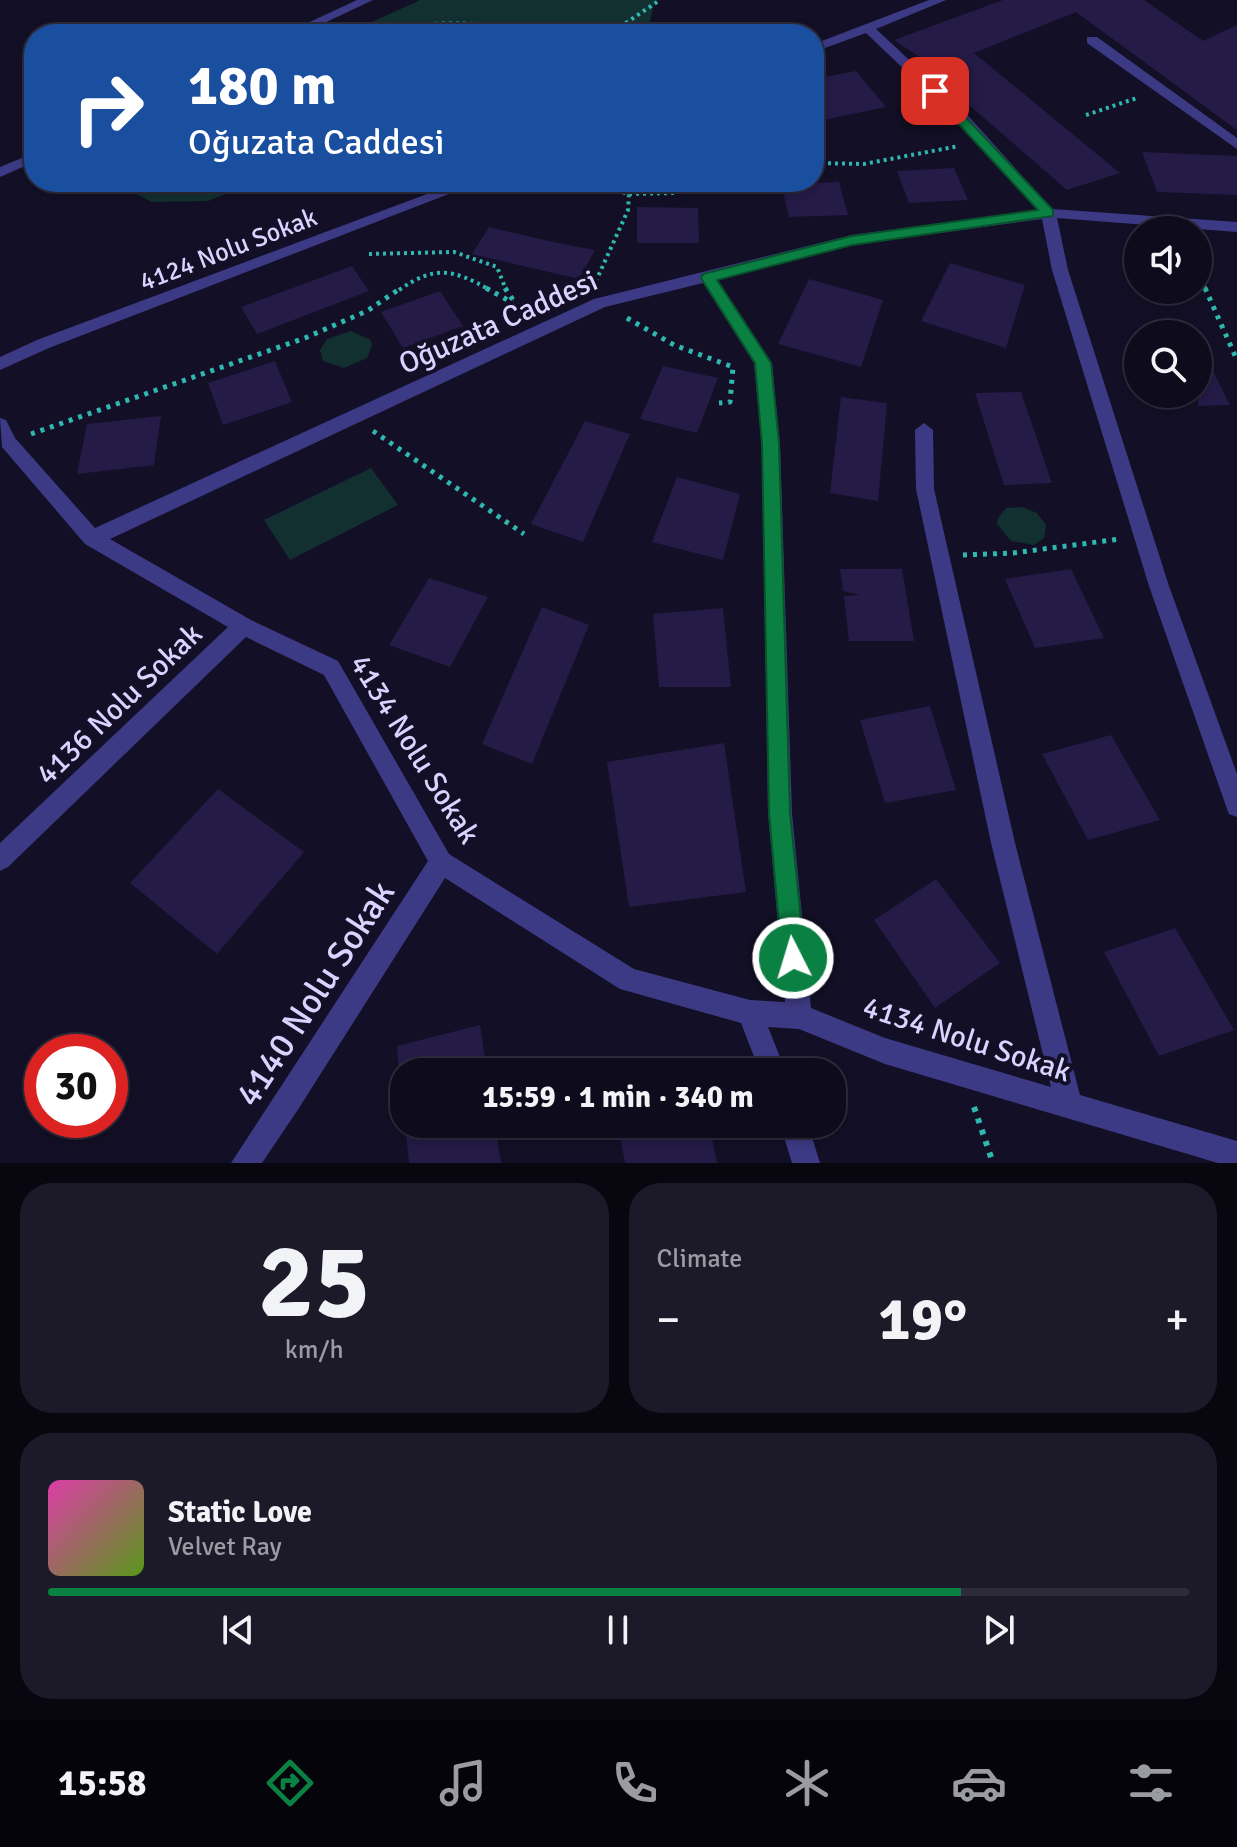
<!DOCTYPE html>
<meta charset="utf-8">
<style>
body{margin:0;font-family:Signika,sans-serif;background:#1c1929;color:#f1f3f6;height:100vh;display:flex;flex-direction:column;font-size:30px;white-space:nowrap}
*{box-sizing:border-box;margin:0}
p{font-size:26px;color:#9b9ba3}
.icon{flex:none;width:44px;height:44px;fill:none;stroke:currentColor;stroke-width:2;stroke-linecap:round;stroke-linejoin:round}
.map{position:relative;height:1163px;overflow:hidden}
.sheet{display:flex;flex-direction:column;gap:20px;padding:20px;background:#08060f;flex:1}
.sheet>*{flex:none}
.guide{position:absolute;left:24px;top:24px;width:800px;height:168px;border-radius:32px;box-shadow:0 4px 12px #0003,0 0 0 2px #2e2b3b;background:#1a4fa0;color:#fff;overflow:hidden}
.controls{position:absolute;left:1124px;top:216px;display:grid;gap:16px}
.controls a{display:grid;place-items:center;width:88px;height:88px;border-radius:50%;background:#0e0b1c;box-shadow:0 4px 12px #0003,0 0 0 2px #2e2b3b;font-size:40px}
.speed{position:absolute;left:24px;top:1034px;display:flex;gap:16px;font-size:40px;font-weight:700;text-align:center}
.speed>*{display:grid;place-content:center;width:104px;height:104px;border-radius:50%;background:#0e0b1c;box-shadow:0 4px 12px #0003,0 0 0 2px #2e2b3b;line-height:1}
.speed .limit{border:12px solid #d22;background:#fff;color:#111}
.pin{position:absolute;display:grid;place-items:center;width:68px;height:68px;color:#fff;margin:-34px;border-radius:16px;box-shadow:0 4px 12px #0006}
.me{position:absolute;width:88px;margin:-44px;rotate:355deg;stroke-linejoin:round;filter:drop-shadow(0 0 6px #0008)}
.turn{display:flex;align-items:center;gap:28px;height:168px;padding:0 32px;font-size:36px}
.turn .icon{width:104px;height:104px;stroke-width:2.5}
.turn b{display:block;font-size:56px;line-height:68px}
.big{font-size:60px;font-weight:800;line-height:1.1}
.sheet .card{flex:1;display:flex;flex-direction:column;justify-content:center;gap:12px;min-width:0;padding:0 28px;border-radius:32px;background:#1c1929}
.sheet .dial{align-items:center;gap:0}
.dial b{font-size:104px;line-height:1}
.song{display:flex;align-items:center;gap:24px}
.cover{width:96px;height:96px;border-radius:12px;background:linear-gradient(135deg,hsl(320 70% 55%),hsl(90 70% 35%))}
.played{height:8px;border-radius:4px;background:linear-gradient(90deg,#0b8043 80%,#2e2b3b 80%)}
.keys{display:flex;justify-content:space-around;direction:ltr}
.heat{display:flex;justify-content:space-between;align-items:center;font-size:44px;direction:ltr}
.sheet .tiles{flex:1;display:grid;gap:20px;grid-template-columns:1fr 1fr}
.card:last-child{grid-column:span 2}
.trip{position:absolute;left:390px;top:1058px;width:456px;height:80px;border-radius:32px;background:#0e0b1c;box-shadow:0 4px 12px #0003,0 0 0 2px #2e2b3b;font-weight:800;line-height:80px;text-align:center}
.menu{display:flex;height:128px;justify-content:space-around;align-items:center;background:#06040b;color:#9b9ba3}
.menu .icon{width:56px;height:56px}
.menu .selected{color:#0b8043}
.menu b{font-size:36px;color:#f1f3f6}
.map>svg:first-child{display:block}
.green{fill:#12302f}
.building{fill:#241b47}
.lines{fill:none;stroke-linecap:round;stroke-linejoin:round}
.path-far2{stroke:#2fb8b0;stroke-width:4;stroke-dasharray:3 4;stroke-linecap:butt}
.path-far1{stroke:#2fb8b0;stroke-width:5;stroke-dasharray:4 6;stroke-linecap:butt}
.path{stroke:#2fb8b0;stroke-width:6;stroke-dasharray:5 7;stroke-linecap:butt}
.minor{fill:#3d3a85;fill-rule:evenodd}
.route{fill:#0b8043;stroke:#07532c;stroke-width:2}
.labels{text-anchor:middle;stroke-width:8;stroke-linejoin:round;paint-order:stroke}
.far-street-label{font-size:26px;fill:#d9d4ff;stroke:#130f26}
.street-label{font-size:30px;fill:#d9d4ff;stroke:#130f26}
.near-street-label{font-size:36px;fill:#d9d4ff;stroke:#130f26}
</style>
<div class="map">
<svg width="1237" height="1163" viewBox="0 0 1237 1163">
<rect width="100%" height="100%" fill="#130f26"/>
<path class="green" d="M420,0H655L650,22L620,34H346Z
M113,182H256L208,201L152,202Z
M351,331L371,340L372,346L367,358L344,368L323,361L320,350L327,339Z
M371,468L398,505L290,560L264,520Z
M1022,507L1037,513L1046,525L1044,538L1034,545L1011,541L997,524L998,518L1006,508Z"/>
<path class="building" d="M1003,0H1144L1203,41L1237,25V130L1076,12L974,53L1120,173L1067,190L945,84L955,81L894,40Z
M856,71L886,107L814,122V79Z
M1142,152L1237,156V195L1157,192Z
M954,168L968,200L909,203L897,171Z
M839,182L848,215L789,217L781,184Z
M637,207L698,208L699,243H637Z
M489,227L553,242L595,250L579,279L472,254Z
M950,263L1025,285L1006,348L921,321Z
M352,266L369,291L257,334L241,307Z
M809,279L883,300L861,367L778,344Z
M440,291L463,326L403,348L381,312Z
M1198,340L1230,405L1198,406Z
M275,361L292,402L223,425L208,383Z
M663,366L718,378L697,433L640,419Z
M1021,392L1052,483L1004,485L975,393Z
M841,397L887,403L878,501L830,493Z
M161,416L154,465L77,474L87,424Z
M585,421L630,434L583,542L531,524Z
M677,477L740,494L723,560L652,542Z
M840,569H902L914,641H849L844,596L860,595L843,591Z
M1071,569L1104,638L1035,648L1005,579Z
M429,578L488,597L450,667L389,645Z
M542,607L589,625L532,764L482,744Z
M723,608L731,687H659L653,614Z
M930,706L956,790L885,803L860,720Z
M1111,735L1160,820L1088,840L1042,754Z
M724,743L746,892L629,907L607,762Z
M218,789L304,852L217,954L130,883Z
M936,879L1000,963L935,1008L874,920Z
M1175,928L1234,1030L1159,1056L1104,952Z
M480,1025L487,1072H399L397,1046Z
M405,1124H495L501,1163H409Z
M618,1124H709L717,1163H625Z"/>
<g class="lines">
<path class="path-far2" d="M614,31L660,0
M373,34C452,10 534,35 615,31
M483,34L491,27L496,34
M1086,115L1137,98
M814,163L864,164L959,146
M582,182L629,194L628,210L596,281
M629,194L676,193
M369,254L454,252L497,267L506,290
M1198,273L1206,290
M399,290C435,265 453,269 490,290"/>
<path class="path-far1" d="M486,288L513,303
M505,288L523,315
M1205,288L1237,360
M627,318L674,345L733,367L730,402L719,403
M373,431L524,534
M31,434L305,338L367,311L401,288
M963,555L1013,553L1120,539"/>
<path class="path" d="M974,1107L993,1163"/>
<path class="minor" d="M357,0H373L301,34H284Z
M929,0H946L876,29L963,110L1052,209L1237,222V232L1057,218L1068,270L1169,586L1237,774V817L1229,814L1226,806L1149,586L1052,270L1042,219L852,245L717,279L772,363L780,444L792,813L811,1008L885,1038L1051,1087L991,843L916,489L915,430L924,423L933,430L934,489L1015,843L1080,1095L1237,1141V1163H1218L885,1064L799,1029L768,1027L786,1072H760L741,1023L620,989L445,878L299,1108L262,1163H231L428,861L324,675L246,637L8,867L0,871V843L228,627L85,544L2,447L0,418L6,420L15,438L95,528L594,299L852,235L1037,210L953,116L866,33L814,52V44ZM703,283L754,363L762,444L768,813L785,1002L750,1000L634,969L449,854L338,661L251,620L110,539L605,307Z
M1087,37H1097L1237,138V149L1087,43Z
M34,153V162L0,177V167Z
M459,182H480L49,348L0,370V357L37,340Z
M780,1124H808L820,1163H792Z"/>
</g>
<path class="route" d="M931,89H939L1053,210V216L852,245L717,280L771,363L779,444L790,813L805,958L801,966L793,969L785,966L782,958L769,813L762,444L755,363L701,278L703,274L852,236L1038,210L931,94Z"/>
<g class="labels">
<g class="far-street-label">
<text transform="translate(228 249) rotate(-21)" y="9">4124 Nolu Sokak</text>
</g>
<g class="street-label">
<text transform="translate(498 322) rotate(-24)" y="10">Oğuzata Caddesi</text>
<text transform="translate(119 704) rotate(-44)" y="10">4136 Nolu Sokak</text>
<text transform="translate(415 749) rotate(58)" y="10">4134 Nolu Sokak</text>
<text transform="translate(967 1039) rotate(18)" y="10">4134 Nolu Sokak</text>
</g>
<g class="near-street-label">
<text transform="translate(314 993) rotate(-57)" y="13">4140 Nolu Sokak</text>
</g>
</g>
</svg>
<div class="controls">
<a><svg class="icon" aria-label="sound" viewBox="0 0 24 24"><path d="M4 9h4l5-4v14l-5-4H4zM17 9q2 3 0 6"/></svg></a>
<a><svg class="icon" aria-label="search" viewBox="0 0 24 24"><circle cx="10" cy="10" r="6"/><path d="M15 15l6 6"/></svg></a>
</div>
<div class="speed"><div class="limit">30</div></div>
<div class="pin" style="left:935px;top:91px;background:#d93025"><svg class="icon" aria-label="arrive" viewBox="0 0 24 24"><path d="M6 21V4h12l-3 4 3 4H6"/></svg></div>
<svg class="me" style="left:793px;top:958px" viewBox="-20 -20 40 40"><circle r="17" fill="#0b8043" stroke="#fff" stroke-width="3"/><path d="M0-11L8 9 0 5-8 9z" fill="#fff"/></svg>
<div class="trip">15:59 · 1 min · 340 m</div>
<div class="guide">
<div class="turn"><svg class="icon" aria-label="right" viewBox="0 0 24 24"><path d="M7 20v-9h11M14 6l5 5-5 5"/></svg><div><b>180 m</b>Oğuzata Caddesi</div></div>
</div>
</div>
<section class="sheet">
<div class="tiles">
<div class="card dial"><b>25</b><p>km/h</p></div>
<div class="card"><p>Climate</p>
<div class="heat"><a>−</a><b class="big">19°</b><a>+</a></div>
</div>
<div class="card">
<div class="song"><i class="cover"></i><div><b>Static Love</b><p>Velvet Ray</p></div></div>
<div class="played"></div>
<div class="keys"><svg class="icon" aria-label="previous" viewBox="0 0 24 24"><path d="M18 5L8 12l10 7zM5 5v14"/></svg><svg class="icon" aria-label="pause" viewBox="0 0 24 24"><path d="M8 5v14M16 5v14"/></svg><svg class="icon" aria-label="next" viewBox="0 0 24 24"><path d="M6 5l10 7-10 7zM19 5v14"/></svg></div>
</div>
</div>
</section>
<nav class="menu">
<b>15:58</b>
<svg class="icon selected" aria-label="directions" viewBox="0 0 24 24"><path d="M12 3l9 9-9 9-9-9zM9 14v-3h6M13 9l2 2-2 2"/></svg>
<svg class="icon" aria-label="music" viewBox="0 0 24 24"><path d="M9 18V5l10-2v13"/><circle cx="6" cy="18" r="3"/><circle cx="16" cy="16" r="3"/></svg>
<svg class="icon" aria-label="phone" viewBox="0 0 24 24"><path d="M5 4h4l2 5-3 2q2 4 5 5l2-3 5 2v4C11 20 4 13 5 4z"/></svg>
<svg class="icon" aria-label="climate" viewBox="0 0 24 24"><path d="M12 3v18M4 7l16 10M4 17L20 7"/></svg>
<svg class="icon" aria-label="car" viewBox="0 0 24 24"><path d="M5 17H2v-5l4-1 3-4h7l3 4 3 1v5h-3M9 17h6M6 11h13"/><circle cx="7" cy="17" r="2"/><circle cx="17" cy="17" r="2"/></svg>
<svg class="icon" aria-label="filters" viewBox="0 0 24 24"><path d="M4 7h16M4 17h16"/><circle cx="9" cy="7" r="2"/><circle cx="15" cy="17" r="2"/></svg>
</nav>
